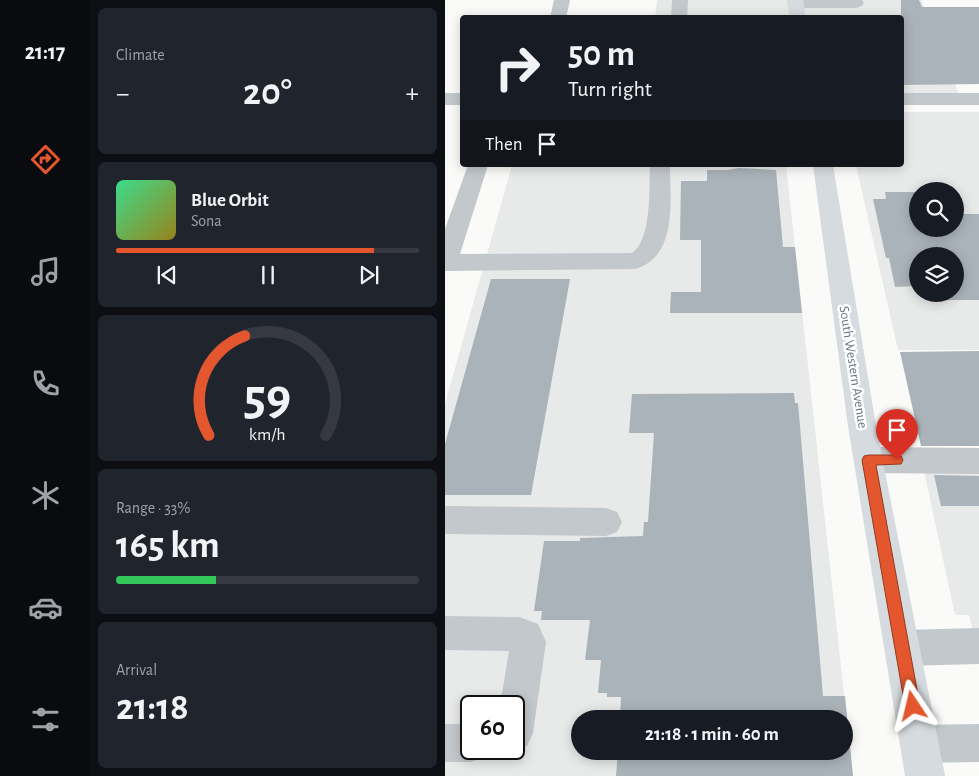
<!DOCTYPE html>
<meta charset="utf-8">
<style>
body{margin:0;font-family:"Alegreya Sans",sans-serif;background:#20242c;color:#f1f3f6;height:100vh;display:flex;flex-direction:column;font-size:19px;white-space:nowrap}
*{box-sizing:border-box;margin:0}
p{font-size:16px;color:#9ea1a6}
.icon{flex:none;width:28px;height:28px;fill:none;stroke:currentColor;stroke-width:2;stroke-linecap:round;stroke-linejoin:round}
.map{position:relative;flex:1;overflow:hidden}
.panel{display:flex;flex-direction:column;gap:8px;padding:8px;background:#0d0f14;width:355px}
.panel>*{flex:none}
.guide{position:absolute;left:15px;top:15px;width:444px;height:152px;border-radius:5px;box-shadow:0 2px 12px #0003;background:#171b24;color:#f1f3f6;overflow:hidden}
.fabs{position:absolute;left:464px;top:182px;display:grid;gap:10px}
.fabs a{display:grid;place-items:center;width:55px;height:55px;border-radius:50%;background:#171b24;box-shadow:0 2px 12px #0003;font-size:25px}
.speed{position:absolute;left:15px;top:695px;display:flex;gap:10px;font-size:25px;font-weight:700;text-align:center}
.speed>*{display:grid;place-content:center;width:65px;height:65px;border-radius:50%;background:#171b24;box-shadow:0 2px 12px #0003;line-height:1}
.speed .limit{border:2px solid #111;border-radius:8px;background:#fff;color:#111}
.pin{position:absolute;display:grid;place-items:center;width:42px;height:42px;color:#fff;margin:-51px -21px;border-radius:50% 50% 50% 0;rotate:-45deg;box-shadow:0 0 5px #0007}
.pin .icon{rotate:45deg}
.me{position:absolute;width:55px;margin:-28px;rotate:350deg;stroke-linejoin:round;filter:drop-shadow(0 0 4px #0008)}
.turn{display:flex;align-items:center;gap:18px;height:105px;padding:0 25px;font-size:22px}
.turn .icon{width:65px;height:65px;stroke-width:2.5}
.turn b{display:block;font-size:35px;line-height:42px}
.then{display:flex;align-items:center;height:48px;padding:0 25px;background:#0003;gap:10px;font-size:19px}
.big{font-size:38px;font-weight:700;line-height:1.1}
.panel .widget{flex:1;display:flex;flex-direction:column;justify-content:center;gap:8px;min-width:0;padding:0 18px;border-radius:8px;background:#20242c}
.panel .dial{align-items:center;gap:0}
.dial svg{height:130px;overflow:visible;fill:none;stroke:#363941;stroke-width:7;stroke-linecap:round;text-anchor:middle}
.dial text{fill:#f1f3f6;stroke:none}
.song{display:flex;align-items:center;gap:15px}
.cover{width:60px;height:60px;border-radius:8px;background:linear-gradient(135deg,hsl(150 70% 55%),hsl(50 70% 35%))}
.played{height:5px;border-radius:2px;background:linear-gradient(90deg,#e4572e 85%,#363941 85%)}
.keys{display:flex;justify-content:space-around;direction:ltr}
.heat{display:flex;justify-content:space-between;align-items:center;font-size:28px;direction:ltr}
.charge{height:8px;border-radius:4px;background:linear-gradient(90deg,#34c759 33%,#363941 0)}
.trip{position:absolute;left:126px;top:710px;width:282px;height:50px;border-radius:25px;background:#171b24;box-shadow:0 2px 12px #0003;font-weight:700;line-height:50px;text-align:center}
main{display:flex;flex:1;min-height:0}
.menu{display:flex;flex-direction:column;width:90px;justify-content:space-around;align-items:center;background:#090b0e;color:#9ea1a6}
.menu .icon{width:35px;height:35px}
.menu .on{color:#e4572e}
.menu b{font-size:22px;color:#f1f3f6}
.map>svg:first-child{display:block}
.built{fill:#e8e9e9;fill-rule:evenodd}
.building{fill:#aab3b9}
.lines{fill:none;stroke-linecap:round;stroke-linejoin:round}
.minor{fill:#c3c8cc;fill-rule:evenodd}
.major{fill:#d6dbdf;fill-rule:evenodd}
.route{fill:#e4572e;stroke:#94391e}
.labels{text-anchor:middle;stroke-width:5;stroke-linejoin:round;paint-order:stroke}
.street-label{font-size:14px;fill:#657683;stroke:#fff}
</style>
<main>
<nav class="menu">
<b>21:17</b>
<svg class="icon on" aria-label="directions" viewBox="0 0 24 24"><path d="M12 3l9 9-9 9-9-9zM9 14v-3h6M13 9l2 2-2 2"/></svg>
<svg class="icon" aria-label="music" viewBox="0 0 24 24"><path d="M9 18V5l10-2v13"/><circle cx="6" cy="18" r="3"/><circle cx="16" cy="16" r="3"/></svg>
<svg class="icon" aria-label="phone" viewBox="0 0 24 24"><path d="M5 4h4l2 5-3 2q2 4 5 5l2-3 5 2v4C11 20 4 13 5 4z"/></svg>
<svg class="icon" aria-label="climate" viewBox="0 0 24 24"><path d="M12 3v18M4 7l16 10M4 17L20 7"/></svg>
<svg class="icon" aria-label="car" viewBox="0 0 24 24"><path d="M5 17H2v-5l4-1 3-4h7l3 4 3 1v5h-3M9 17h6M6 11h13"/><circle cx="7" cy="17" r="2"/><circle cx="17" cy="17" r="2"/></svg>
<svg class="icon" aria-label="filters" viewBox="0 0 24 24"><path d="M4 7h16M4 17h16"/><circle cx="9" cy="7" r="2"/><circle cx="15" cy="17" r="2"/></svg>
</nav>
<section class="panel">
<div class="widget"><p>Climate</p>
<div class="heat"><a>−</a><b class="big">20°</b><a>+</a></div>
</div>
<div class="widget">
<div class="song"><i class="cover"></i><div><b>Blue Orbit</b><p>Sona</p></div></div>
<div class="played"></div>
<div class="keys"><svg class="icon" aria-label="previous" viewBox="0 0 24 24"><path d="M18 5L8 12l10 7zM5 5v14"/></svg><svg class="icon" aria-label="pause" viewBox="0 0 24 24"><path d="M8 5v14M16 5v14"/></svg><svg class="icon" aria-label="next" viewBox="0 0 24 24"><path d="M6 5l10 7-10 7zM19 5v14"/></svg></div>
</div>
<div class="widget dial"><svg viewBox="0 0 100 80">
<path d="M14 69A42 42 0 1 1 86 69"/>
<path d="M14 69A42 42 0 0 1 36 8" stroke="#e4572e"/>
<text x="50" y="56" font-size="32" font-weight="700">59</text>
<text x="50" y="72" font-size="11">km/h</text>
</svg></div>
<div class="widget"><p>Range · 33%</p><b class="big">165 km</b><div class="charge"></div></div>
<div class="widget"><p>Arrival</p><b class="big">21:18</b></div>
</section>
<div class="map">
<svg width="534" height="776" viewBox="0 0 534 776">
<rect width="100%" height="100%" fill="#fafaf8"/>
<path class="built" d="M212,0H476L514,94H456V18H210Z
M456,112H534V350H453L411,165H456ZM472,191H510V229H472ZM472,256H510V294H472Z
M67,165H341L408,776H0V404ZM26,706H69V749H26ZM135,719H400V751H135Z
M474,448H534V656L524,615H510Z"/>
<path class="building" d="M456,0H474L477,7H534V84L456,85Z
M294,168L331,170L338,247H350L357,313H225L226,292H256V240H235L236,181H262V170H282Z
M440,192H472V229H510V214H534V300H484L482,294H475H510V256H472V286L450,287L444,258H441L428,199H441Z
M46,279H125L86,495H0V444Z
M534,351V446H476L455,352Z
M349,393L350,403H353L378,696H400L408,776H171L173,751H400V719H175L176,697H162V693H153L156,660H140L145,620H96L97,611H89L99,541H135V538L198,536L199,522H203L209,433H184L187,394Z
M489,475L534,476V506H496Z"/>
<g class="lines">
<path class="minor" d="M109,0H125L121,18H105Z
M227,0H243L242,18H226Z
M344,0H417L419,3L417,6L411,8H350L344,6L342,3Z
M0,93H18V105H0Z
M456,93H534V105H456Z
M23,165H43L15,254L187,253C207,240 204,187 205,165H225C225,200 233,257 190,269L0,271V229Z
M424,447L534,448V474L424,473L414,469L409,460L414,451Z
M0,506L161,508L172,512L177,522L172,532L161,536L0,534Z
M0,616L74,617L93,624L101,642L88,733L82,746L69,752L61,749H69V706H55L64,651L0,650Z
M534,628V664L458,666L446,660L440,648L446,636L458,630Z
M0,724H26V749H43L40,757L26,762H0Z
M534,724V762L474,763L460,758L455,744L460,730L474,725Z"/>
<path class="major" d="M342,0H358L361,18H345Z
M368,165H388L431,426L500,776H460L403,426Z"/>
</g>
<path class="route" d="M424,455H452L456,456L458,460L456,464L431,465L475,706L473,711L468,713L462,711L460,706L417,460L419,456Z"/>
<g class="labels">
<g class="street-label">
<text transform="translate(409 367) rotate(81)" y="5">South Western Avenue</text>
</g>
</g>
</svg>
<div class="fabs">
<a><svg class="icon" aria-label="search" viewBox="0 0 24 24"><circle cx="10" cy="10" r="6"/><path d="M15 15l6 6"/></svg></a>
<a><svg class="icon" aria-label="layers" viewBox="0 0 24 24"><path d="M12 4l9 5-9 5-9-5zM3 14l9 5 9-5"/></svg></a>
</div>
<div class="speed"><div class="limit">60</div></div>
<div class="pin" style="left:452px;top:460px;background:#d93025"><svg class="icon" aria-label="arrive" viewBox="0 0 24 24"><path d="M6 21V4h12l-3 4 3 4H6"/></svg></div>
<svg class="me" style="left:468px;top:706px" viewBox="-20 -20 40 40"><path d="M0-17L14 15 0 8-14 15z" fill="#e4572e" stroke="#fff" stroke-width="4"/></svg>
<div class="trip">21:18 · 1 min · 60 m</div>
<div class="guide">
<div class="turn"><svg class="icon" aria-label="right" viewBox="0 0 24 24"><path d="M7 20v-9h11M14 6l5 5-5 5"/></svg><div><b>50 m</b>Turn right</div></div>
<div class="then">Then<svg class="icon" aria-label="arrive" viewBox="0 0 24 24"><path d="M6 21V4h12l-3 4 3 4H6"/></svg></div>
</div>
</div>
</main>
